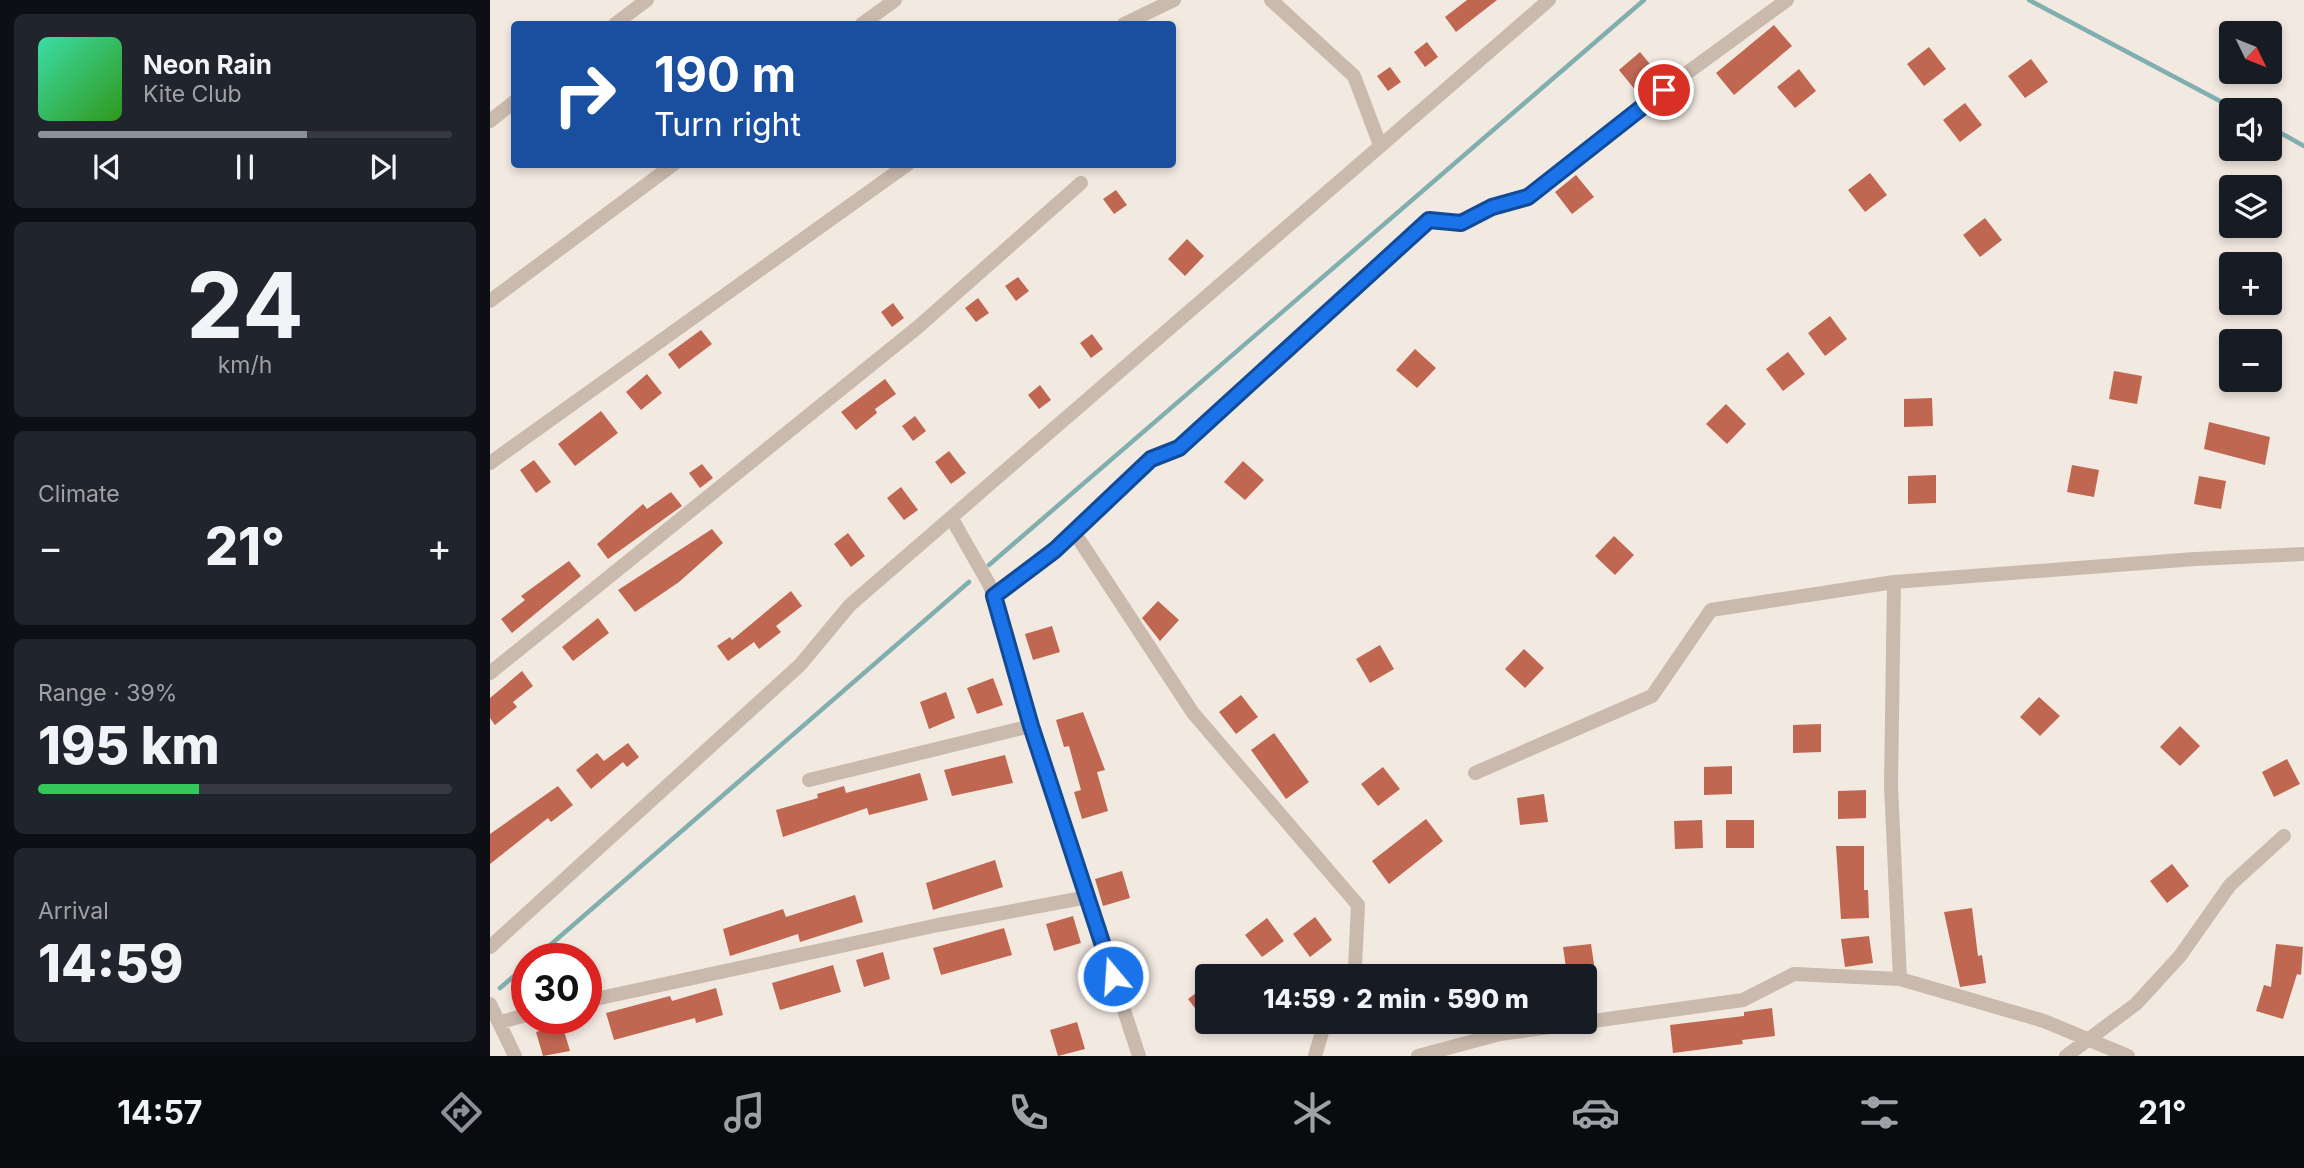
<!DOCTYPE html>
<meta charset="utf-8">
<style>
body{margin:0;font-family:Inter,sans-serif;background:#20242c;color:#f1f3f6;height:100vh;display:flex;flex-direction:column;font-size:26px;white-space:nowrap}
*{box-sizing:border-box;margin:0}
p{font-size:23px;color:#9ea1a6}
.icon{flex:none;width:38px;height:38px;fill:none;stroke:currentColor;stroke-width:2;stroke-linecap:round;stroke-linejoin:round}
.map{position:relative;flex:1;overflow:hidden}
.details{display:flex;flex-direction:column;gap:14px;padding:14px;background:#0d0f14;width:490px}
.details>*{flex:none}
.hud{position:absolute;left:21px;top:21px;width:665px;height:147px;border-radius:7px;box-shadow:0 4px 10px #0003;background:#1a4fa0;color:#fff;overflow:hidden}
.needle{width:46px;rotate:133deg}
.controls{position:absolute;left:1729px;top:21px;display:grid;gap:14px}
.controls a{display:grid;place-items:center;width:63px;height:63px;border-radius:7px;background:#171b24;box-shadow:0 4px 10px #0003;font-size:35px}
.speed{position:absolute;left:21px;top:943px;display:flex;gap:14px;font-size:35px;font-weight:700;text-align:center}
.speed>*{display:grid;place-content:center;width:91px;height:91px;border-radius:50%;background:#171b24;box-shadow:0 4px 10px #0003;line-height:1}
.speed .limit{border:10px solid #d22;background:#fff;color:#111}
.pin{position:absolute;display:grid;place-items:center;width:60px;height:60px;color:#fff;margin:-30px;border:4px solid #fff;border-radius:50%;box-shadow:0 2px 7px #0007}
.me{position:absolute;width:77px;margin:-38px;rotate:342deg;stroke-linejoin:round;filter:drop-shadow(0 0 5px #0008)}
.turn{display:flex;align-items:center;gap:24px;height:147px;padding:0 28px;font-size:32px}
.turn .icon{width:91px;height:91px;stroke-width:2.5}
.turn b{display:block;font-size:49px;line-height:60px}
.big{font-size:52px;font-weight:800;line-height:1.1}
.details .tile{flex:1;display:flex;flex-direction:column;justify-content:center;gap:10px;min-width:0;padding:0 24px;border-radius:10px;background:#20242c}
.details .dial{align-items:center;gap:0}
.dial b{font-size:91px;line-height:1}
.song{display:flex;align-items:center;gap:21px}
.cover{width:84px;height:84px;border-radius:10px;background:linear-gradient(135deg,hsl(160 70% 55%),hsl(110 70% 35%))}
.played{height:7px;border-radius:4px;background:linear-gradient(90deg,#8c9099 65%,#363941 65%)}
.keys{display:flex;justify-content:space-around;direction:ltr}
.heat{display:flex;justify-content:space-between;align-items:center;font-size:38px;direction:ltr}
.charge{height:10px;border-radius:5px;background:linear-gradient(90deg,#34c759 39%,#363941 0)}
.trip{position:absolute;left:705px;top:964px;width:402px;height:70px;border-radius:7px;background:#171b24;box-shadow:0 4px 10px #0003;font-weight:800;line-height:70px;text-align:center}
.menu{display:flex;height:112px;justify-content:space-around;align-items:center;background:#090b0e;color:#9ea1a6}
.menu .icon{width:49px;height:49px}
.menu .current{color:#8c9099}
.menu b{font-size:32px;color:#f1f3f6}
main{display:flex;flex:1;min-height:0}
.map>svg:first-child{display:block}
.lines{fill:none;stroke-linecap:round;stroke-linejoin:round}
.stream{stroke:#81aeae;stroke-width:4.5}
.building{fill:#c06752}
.minor{stroke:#cab9ad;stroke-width:14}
.route-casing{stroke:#114b97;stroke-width:18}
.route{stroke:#1a73e8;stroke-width:12}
</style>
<main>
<section class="details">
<div class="tile">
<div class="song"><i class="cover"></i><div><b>Neon Rain</b><p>Kite Club</p></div></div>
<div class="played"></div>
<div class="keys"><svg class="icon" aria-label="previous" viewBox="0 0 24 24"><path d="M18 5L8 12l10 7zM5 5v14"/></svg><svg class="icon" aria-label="pause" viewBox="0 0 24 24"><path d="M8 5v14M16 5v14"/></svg><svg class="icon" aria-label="next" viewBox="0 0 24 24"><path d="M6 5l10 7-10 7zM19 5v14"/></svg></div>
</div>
<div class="tile dial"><b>24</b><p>km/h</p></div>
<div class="tile"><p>Climate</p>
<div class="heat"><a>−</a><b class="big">21°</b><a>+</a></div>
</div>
<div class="tile"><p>Range · 39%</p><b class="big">195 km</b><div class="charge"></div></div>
<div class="tile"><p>Arrival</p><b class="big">14:59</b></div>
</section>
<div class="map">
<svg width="1814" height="1056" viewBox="0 0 1814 1056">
<rect width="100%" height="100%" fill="#f2e9e1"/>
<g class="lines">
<path class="stream" d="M1539,0L1747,110
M1780,127L1814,146
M499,565L1154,0
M44,959L479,582
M10,988L37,965"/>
</g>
<path class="building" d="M977,0H1007L966,32L955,17Z
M1284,25L1302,46L1244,95L1226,73Z
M937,42L948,57L935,67L924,52Z
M1439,47L1456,69L1434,86L1417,64Z
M1150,52L1168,74L1146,91L1129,70Z
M1541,59L1558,82L1535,98L1518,76Z
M900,67L911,82L898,91L887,76Z
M1309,69L1326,91L1305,108L1287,87Z
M1475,103L1492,125L1470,142L1453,120Z
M1380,173L1397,195L1375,212L1358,190Z
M1086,175L1104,197L1082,214L1065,192Z
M626,190L637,205L624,214L613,199Z
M1495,218L1512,240L1490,257L1473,235Z
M697,239L714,256L695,276L678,259Z
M528,277L539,291L526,301L515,286Z
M488,298L499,313L486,322L475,308Z
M403,303L414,318L402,327L391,312Z
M1340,316L1357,339L1335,356L1318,333Z
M211,330L222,344L189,369L178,354Z
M602,334L613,349L601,358L590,343Z
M925,349L946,368L927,388L906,370Z
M1298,352L1315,374L1293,391L1276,369Z
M1624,371L1652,376L1647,404L1619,399Z
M157,374L172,393L151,410L136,392Z
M395,379L406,394L385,409L387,413L366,430L351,412Z
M550,385L561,400L549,409L538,395Z
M1442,398L1443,426L1414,427V399Z
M1236,404L1256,424L1237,444L1216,424Z
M111,411L128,433L85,466L68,444Z
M425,416L436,431L423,441L412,426Z
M1719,422L1780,437L1775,465L1714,449Z
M459,451L476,473L461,484L445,462Z
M44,460L61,482L46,493L30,470Z
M753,461L774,480L755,500L734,482Z
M212,464L223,478L210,488L199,473Z
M1582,465L1609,470L1604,497L1577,492Z
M1446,475V503L1418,504V476Z
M1709,476L1736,481L1731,509L1704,504Z
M411,487L428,510L414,520L397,498Z
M181,492L192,506L118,559L107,544L153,504L157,509Z
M222,529L233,543L189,582L145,612L128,590Z
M358,533L375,556L361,567L344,544Z
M1124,536L1144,555L1125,575L1105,556Z
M79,561L91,576L22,633L11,619L35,600L31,596Z
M301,591L312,606L286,626L291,632L269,649L264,642L238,661L227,646L240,637L242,640Z
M668,601L689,620L670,641L652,618Z
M108,618L119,633L83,661L72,647Z
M562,626L570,652L543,660L535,634Z
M890,645L904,669L880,683L866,659Z
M1034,649L1054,668L1035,688L1015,669Z
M32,671L43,686L23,702L27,707L5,725L0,718V698Z
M503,678L513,705L487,714L477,688Z
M456,692L465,718L439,729L430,702Z
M751,695L768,717L746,734L729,712Z
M1549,697L1570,716L1550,736L1530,717Z
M593,712L615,770L607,772L618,811L592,819L584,792L591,790L579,746L574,747L566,720Z
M1331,724V752L1303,753V725Z
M1690,726L1710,746L1690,766L1670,747Z
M784,733L819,782L796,799L761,750Z
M138,743L149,757L137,767L133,762L101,789L86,770L107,753L114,761Z
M515,755L523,783L462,796L454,770Z
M1797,759L1810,784L1784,797L1772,772Z
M1242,766V794L1214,795V767Z
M893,767L910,789L888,806L871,784Z
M430,773L438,800L379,815L377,808L293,837L286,810L328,798L327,794L354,786L356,793Z
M68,786L83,805L61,822L58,818L0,864V834Z
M1376,790V818L1348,819V791Z
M1054,794L1058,822L1030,825L1027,798Z
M936,819L953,841L899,884L882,861Z
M1212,820L1213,848L1185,849L1184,821Z
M1236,820H1264V848H1236Z
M1346,846H1374V890H1378L1379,918L1351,919Z
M505,860L513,887L443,910L436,883Z
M1682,864L1699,886L1677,903L1660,881Z
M632,871L640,898L613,906L605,879Z
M365,895L373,922L310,942L308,934L240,956L233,929L293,909L296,917Z
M1482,908L1488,956L1492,955L1496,983L1470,987L1454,912Z
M583,916L591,943L564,951L556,924Z
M825,917L842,940L820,957L803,934Z
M777,918L794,941L772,957L755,935Z
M514,928L522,955L451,975L443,948Z
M1379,936L1383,963L1355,967L1351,939Z
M1101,944L1105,971L1077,975L1073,947Z
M1786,944L1813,947L1811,975L1807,974L1793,1019L1766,1011L1774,985L1781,987Z
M393,952L400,979L374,987L366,960Z
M343,965L351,992L290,1010L282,983Z
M718,984V1025L698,999Z
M226,988L233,1015L206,1023L205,1018L124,1040L116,1013L180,996L182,1001Z
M1282,1008L1285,1036L1252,1040L1253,1044L1183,1053L1180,1025L1254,1016V1012Z
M587,1022L595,1049L568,1056L560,1030Z
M72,1024L80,1051L53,1056L46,1032Z"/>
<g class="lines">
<path class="minor" d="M781,0L864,76L890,145
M125,24L157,0
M372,24L405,0
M634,24L684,0
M0,121L24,102
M0,301L184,164
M0,463L418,164
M462,519L499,584L509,608L541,726L649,1056
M590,541L703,713L868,905L865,967L860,976
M1404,582L1401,786L1410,979
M504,596L565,550L661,459L689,448L939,220L971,223L1002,207L1038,197L1153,105L1297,0
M0,673L428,327L591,183
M985,773L1162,696L1221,610L1404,582L1705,559L1814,554
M319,780L541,726
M0,947L310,665L360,605L1059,0
M96,1001L448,925L598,897
M0,1004L25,1056
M10,1022L37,1015
M1096,1022L1253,1000L1304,974L1410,979L1554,1021L1638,1056
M825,1056L835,1022
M928,1056L1010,1034L1095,1022
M1576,1056L1646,1004L1690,956L1740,885L1794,836"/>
</g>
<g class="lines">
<g class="route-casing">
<path id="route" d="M623,976L541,726L504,596L565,550L661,459L689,448L939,220L971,223L1002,207L1038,197L1174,90"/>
</g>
<use href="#route" class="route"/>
</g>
</svg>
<div class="controls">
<a><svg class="needle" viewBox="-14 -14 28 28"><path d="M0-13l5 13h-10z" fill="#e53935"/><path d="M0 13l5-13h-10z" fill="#9ea1a6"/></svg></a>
<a><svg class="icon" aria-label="sound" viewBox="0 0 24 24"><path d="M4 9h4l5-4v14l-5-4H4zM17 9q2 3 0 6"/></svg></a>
<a><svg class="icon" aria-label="layers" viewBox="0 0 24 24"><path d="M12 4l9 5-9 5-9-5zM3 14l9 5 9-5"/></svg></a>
<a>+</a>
<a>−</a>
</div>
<div class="speed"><div class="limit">30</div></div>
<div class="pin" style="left:1174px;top:90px;background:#d93025"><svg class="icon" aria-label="arrive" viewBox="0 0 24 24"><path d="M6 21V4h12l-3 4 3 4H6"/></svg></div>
<svg class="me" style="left:623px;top:976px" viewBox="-20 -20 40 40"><circle r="17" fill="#1a73e8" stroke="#fff" stroke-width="3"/><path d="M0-11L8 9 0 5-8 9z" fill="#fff"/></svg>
<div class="trip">14:59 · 2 min · 590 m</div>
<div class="hud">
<div class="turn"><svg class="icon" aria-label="right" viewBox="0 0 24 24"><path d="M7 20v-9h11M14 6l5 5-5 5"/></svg><div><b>190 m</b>Turn right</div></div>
</div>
</div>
</main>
<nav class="menu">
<b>14:57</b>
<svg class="icon current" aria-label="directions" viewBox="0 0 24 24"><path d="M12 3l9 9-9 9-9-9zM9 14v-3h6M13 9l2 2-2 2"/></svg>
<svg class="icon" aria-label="music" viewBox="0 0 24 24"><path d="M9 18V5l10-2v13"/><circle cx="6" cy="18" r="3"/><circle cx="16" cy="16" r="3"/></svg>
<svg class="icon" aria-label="phone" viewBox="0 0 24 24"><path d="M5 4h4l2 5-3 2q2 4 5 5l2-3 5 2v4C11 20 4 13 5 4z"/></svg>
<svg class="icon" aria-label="climate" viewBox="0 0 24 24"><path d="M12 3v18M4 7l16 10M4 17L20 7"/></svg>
<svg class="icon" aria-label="car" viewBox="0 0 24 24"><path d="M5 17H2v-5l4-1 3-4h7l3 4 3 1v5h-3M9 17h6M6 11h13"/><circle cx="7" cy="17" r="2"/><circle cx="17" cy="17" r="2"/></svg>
<svg class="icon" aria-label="filters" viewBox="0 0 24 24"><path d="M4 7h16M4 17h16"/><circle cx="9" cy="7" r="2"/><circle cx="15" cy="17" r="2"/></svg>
<b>21°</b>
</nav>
